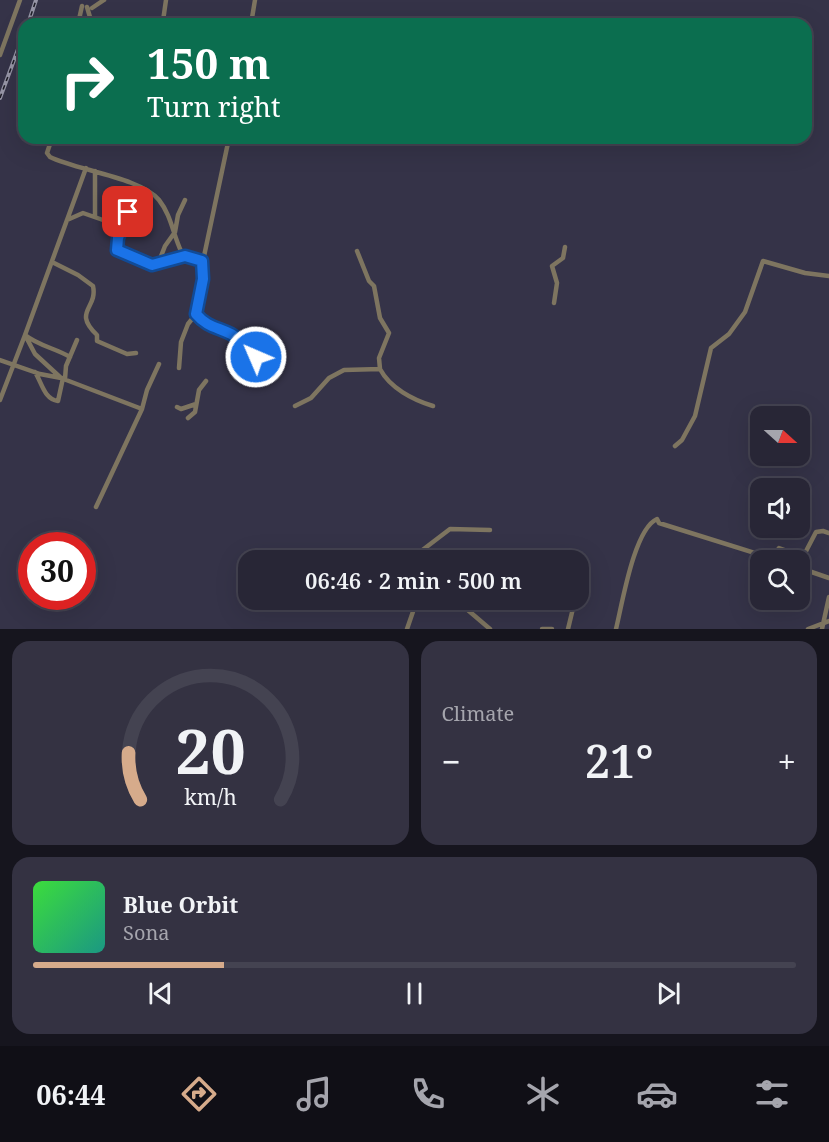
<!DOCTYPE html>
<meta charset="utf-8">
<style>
body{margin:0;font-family:"Noto Serif",serif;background:#343242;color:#f1f3f6;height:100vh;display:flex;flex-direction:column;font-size:22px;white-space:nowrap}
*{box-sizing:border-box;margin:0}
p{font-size:20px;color:#a5a5ad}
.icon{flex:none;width:33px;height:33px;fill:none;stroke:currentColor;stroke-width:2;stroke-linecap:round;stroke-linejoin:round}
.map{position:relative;height:629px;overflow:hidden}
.drawer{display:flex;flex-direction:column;gap:12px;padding:12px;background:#16151e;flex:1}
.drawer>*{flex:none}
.top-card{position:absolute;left:18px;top:18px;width:794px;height:126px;border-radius:18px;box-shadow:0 6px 24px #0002,0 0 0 2px #444351;background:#0b6e4f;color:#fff;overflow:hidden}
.needle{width:39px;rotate:111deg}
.tools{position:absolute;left:750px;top:406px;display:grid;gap:12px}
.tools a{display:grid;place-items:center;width:60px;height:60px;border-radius:12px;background:#282636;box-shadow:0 6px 24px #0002,0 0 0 2px #444351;font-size:30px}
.speed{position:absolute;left:18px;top:532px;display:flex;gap:12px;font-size:30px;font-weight:700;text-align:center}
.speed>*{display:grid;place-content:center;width:78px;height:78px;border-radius:50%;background:#282636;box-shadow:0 6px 24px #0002,0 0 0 2px #444351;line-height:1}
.speed .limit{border:9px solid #d22;background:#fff;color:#111}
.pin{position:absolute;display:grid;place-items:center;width:51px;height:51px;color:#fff;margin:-26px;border-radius:12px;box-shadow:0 3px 9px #0006}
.me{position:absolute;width:66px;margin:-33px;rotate:315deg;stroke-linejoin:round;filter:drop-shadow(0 0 4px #0008)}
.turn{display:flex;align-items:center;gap:21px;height:126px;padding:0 30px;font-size:27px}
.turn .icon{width:78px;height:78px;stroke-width:2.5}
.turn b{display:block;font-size:42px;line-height:51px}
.big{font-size:45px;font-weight:600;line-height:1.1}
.drawer .widget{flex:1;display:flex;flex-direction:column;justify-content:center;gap:9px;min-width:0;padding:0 21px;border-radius:18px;background:#343242}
.drawer .dial{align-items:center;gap:0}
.dial svg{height:156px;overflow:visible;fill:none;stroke:#444351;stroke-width:7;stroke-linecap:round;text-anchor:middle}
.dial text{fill:#f1f3f6;stroke:none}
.song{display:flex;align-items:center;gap:18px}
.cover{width:72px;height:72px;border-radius:9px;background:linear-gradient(135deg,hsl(120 70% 55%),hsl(170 70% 35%))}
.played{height:6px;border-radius:3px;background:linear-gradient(90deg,#d6ab8b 25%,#444351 25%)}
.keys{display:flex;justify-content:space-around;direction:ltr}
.heat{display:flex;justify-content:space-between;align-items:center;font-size:33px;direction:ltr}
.drawer .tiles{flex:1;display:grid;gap:12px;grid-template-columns:1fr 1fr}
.widget:last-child{grid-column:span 2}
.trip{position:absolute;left:238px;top:550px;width:351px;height:60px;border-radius:18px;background:#282636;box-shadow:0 6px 24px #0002,0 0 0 2px #444351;font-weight:600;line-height:60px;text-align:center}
.tab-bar{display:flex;height:96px;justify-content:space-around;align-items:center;background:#100f16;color:#a5a5ad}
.tab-bar .icon{width:42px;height:42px}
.tab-bar .active{color:#d6ab8b}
.tab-bar b{font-size:27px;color:#f1f3f6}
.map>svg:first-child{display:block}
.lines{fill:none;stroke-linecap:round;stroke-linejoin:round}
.minor{stroke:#7e7560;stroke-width:4.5}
.rail-casing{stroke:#9695a6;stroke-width:4}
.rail{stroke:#1d1c26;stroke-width:1.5;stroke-dasharray:4.5;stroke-linecap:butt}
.route-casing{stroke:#114b97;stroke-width:15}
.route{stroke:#1a73e8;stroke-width:10}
</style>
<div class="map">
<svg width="829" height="629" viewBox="0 0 829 629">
<rect width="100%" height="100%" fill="#353348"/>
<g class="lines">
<path class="minor" d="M87,7L92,24
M92,8L104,0
M163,21L166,0
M78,24L82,6
M251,24L255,0
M0,55L20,0
M52,138L47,153L50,157C76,170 142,178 159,200C171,215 173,234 181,251L185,256L203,261
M138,187L118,238L117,250L152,265L185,256
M95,216V171
M67,220L83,213L123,227
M357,251L369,281L374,286L380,318L389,333L379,358L380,369
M52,262L78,275L93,286C98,309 72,311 97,335V341L127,354L136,353
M158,264L165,246L175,232L178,215L185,200
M554,303L557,283L552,266L563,258L565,247
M196,314C207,327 217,327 231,334C239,338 242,346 251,349L263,372
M0,360L40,374L61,378L142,409
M179,368L181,342L188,324L196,314L203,279V261L229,138
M35,372C42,383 44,399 58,401L63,378
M61,378L35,354L25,335L86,168
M65,379L66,366L77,340
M0,400L25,335C39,346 55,348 70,357
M295,406L311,398L329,378L344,370L380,369C390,388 413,400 433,406
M177,407L181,409L196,404
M188,418L195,412L199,390L206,381
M675,446L682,440L695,416L711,348L729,334L745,312L763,261L805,273L829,276
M96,507L142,409L147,390L159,364
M408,558H412L450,529L490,530
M772,558L779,548L801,556L804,555L816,532L823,531L829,533
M800,568L829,578
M579,584L582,573
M456,600L490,629
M407,629L417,600
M542,629H552
M568,629L575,600
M616,629C622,605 634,529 657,519L659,523L780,561
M808,629L829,621
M822,629L829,597"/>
<g class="rail-casing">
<path id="rail" d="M28,24L36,0
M0,98L24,33"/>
</g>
<use href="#rail" class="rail"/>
</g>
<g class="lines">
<g class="route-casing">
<path id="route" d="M128,212L118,238L117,250L152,265L185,256L202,261L203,279L196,314C207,327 217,327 231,334C239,338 242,346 251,349L256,357"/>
</g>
<use href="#route" class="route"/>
</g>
</svg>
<div class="tools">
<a><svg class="needle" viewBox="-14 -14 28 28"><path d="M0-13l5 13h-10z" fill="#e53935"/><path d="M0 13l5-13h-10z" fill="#a5a5ad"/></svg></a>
<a><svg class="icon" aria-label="sound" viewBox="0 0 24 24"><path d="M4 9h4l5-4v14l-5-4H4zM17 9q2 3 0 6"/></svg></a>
<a><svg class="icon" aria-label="search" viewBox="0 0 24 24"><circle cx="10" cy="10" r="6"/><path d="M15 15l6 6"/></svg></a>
</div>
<div class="speed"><div class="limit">30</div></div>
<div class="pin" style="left:128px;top:212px;background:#d93025"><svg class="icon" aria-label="arrive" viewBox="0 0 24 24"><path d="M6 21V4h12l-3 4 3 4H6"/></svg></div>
<svg class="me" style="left:256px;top:357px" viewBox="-20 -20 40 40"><circle r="17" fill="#1a73e8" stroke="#fff" stroke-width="3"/><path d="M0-11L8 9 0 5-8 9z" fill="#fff"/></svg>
<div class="trip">06:46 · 2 min · 500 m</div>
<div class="top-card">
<div class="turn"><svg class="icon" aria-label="right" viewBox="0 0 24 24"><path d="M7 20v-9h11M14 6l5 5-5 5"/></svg><div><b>150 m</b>Turn right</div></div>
</div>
</div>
<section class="drawer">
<div class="tiles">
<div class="widget dial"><svg viewBox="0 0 100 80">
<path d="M14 69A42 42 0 1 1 86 69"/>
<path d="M14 69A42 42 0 0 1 8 45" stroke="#d6ab8b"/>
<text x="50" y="56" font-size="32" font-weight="700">20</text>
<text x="50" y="72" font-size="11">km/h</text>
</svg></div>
<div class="widget"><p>Climate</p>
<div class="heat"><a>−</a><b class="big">21°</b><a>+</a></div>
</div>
<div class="widget">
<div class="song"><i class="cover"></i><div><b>Blue Orbit</b><p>Sona</p></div></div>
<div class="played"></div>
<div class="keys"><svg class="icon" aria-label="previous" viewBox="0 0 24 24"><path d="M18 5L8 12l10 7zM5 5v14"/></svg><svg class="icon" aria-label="pause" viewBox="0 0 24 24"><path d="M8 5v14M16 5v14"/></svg><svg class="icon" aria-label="next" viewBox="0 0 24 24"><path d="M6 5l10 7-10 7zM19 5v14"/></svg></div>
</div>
</div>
</section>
<nav class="tab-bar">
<b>06:44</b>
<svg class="icon active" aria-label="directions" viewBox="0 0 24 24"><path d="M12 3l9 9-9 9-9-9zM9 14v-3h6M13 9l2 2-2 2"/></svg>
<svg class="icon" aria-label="music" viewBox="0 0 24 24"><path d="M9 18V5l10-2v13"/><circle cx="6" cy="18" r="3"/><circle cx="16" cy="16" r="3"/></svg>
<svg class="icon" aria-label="phone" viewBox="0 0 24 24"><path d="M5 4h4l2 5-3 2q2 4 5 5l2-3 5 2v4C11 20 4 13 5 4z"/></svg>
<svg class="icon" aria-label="climate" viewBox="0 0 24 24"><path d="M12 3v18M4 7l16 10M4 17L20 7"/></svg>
<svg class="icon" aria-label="car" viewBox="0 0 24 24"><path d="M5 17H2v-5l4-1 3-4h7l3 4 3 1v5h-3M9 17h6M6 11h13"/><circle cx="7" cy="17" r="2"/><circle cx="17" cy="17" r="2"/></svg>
<svg class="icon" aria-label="filters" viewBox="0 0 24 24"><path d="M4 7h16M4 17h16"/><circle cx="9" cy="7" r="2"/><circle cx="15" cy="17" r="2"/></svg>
</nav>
